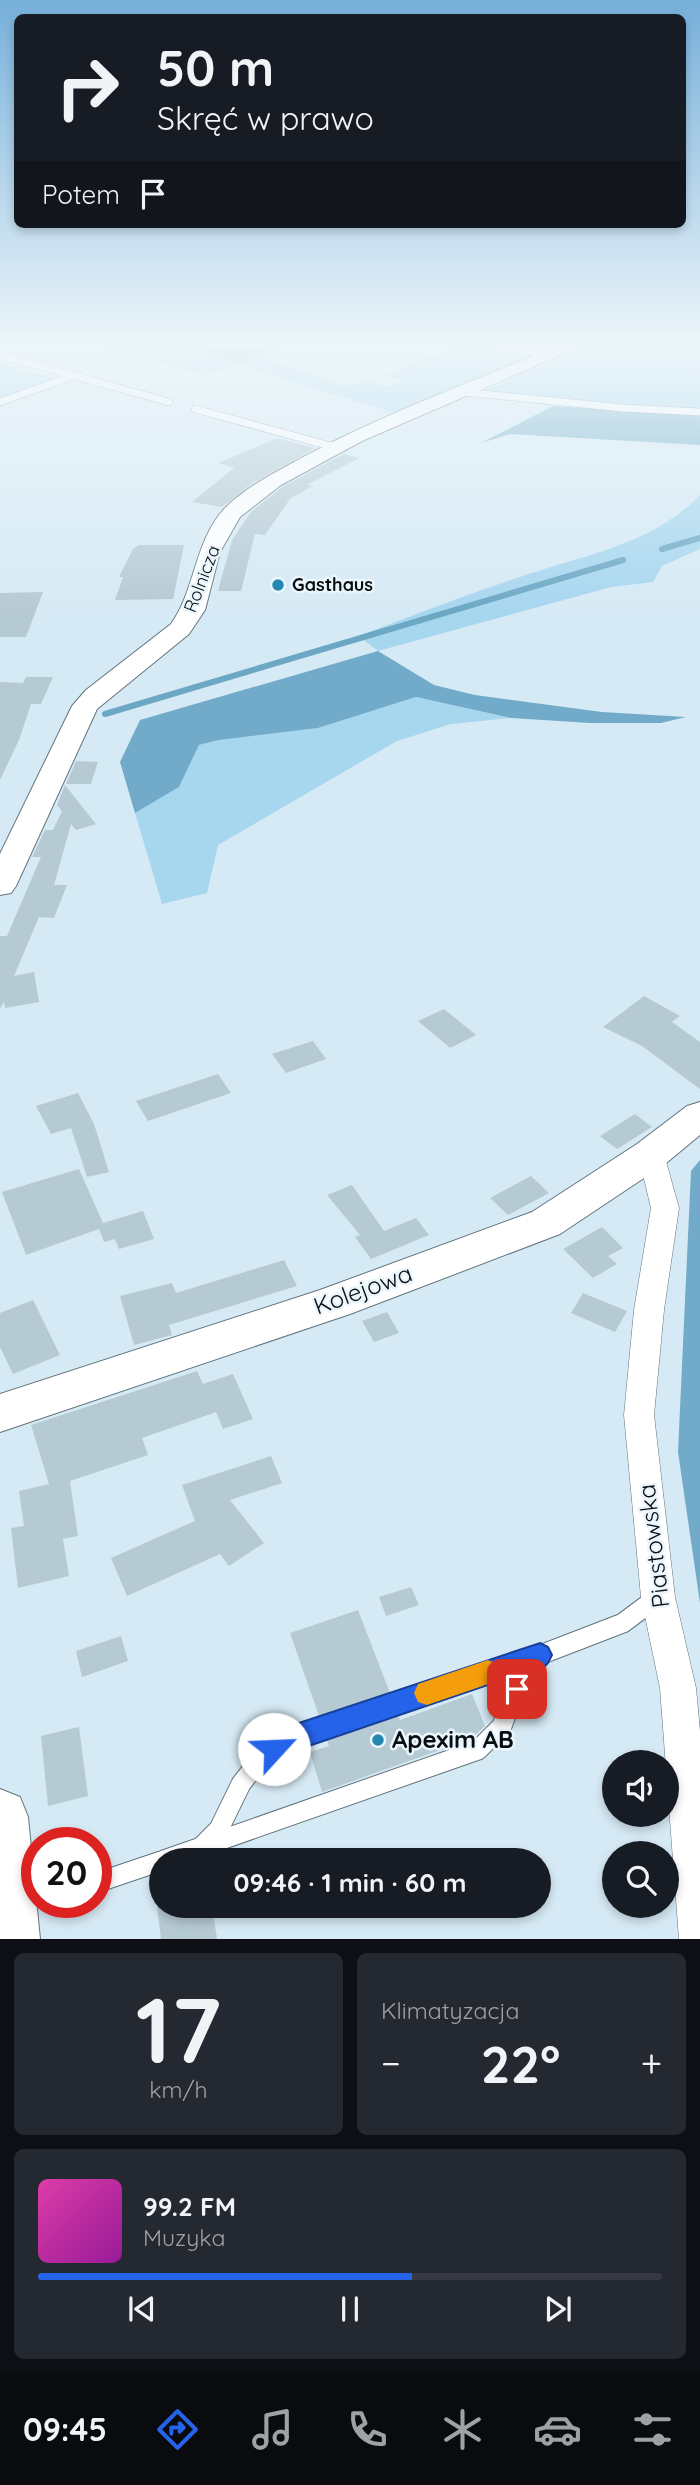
<!DOCTYPE html>
<html lang="pl">
<meta charset="utf-8">
<style>
body{margin:0;font-family:Quicksand,sans-serif;background:#242831;color:#f1f3f6;height:100vh;display:flex;flex-direction:column;font-size:26px;white-space:nowrap}
*{box-sizing:border-box;margin:0}
p{font-size:23px;color:#9ea1a6}
.icon{flex:none;width:38px;height:38px;fill:none;stroke:currentColor;stroke-width:2;stroke-linecap:round;stroke-linejoin:round}
.map{position:relative;height:1939px;overflow:hidden}
.drawer{display:flex;flex-direction:column;gap:14px;padding:14px;background:#0d0f14;flex:1}
.drawer>*{flex:none}
.guide{position:absolute;left:14px;top:14px;width:672px;height:214px;border-radius:10px;box-shadow:0 4px 10px #0003;background:#171b24;color:#f1f3f6;overflow:hidden}
.fabs{position:absolute;left:602px;top:1750px;display:grid;gap:14px}
.fabs a{display:grid;place-items:center;width:77px;height:77px;border-radius:50%;background:#171b24;box-shadow:0 4px 10px #0003;font-size:35px}
.speed{position:absolute;left:21px;top:1827px;display:flex;gap:14px;font-size:35px;font-weight:700;text-align:center}
.speed>*{display:grid;place-content:center;width:91px;height:91px;border-radius:50%;background:#171b24;box-shadow:0 4px 10px #0003;line-height:1}
.speed .limit{border:10px solid #d22;background:#fff;color:#111}
.pin{position:absolute;display:grid;place-items:center;width:60px;height:60px;color:#fff;margin:-30px;border-radius:14px;box-shadow:0 4px 10px #0006}
.me{position:absolute;width:77px;margin:-38px;rotate:65deg;stroke-linejoin:round;filter:drop-shadow(0 0 5px #0008)}
.turn{display:flex;align-items:center;gap:24px;height:147px;padding:0 28px;font-size:32px}
.turn .icon{width:91px;height:91px;stroke-width:2.5}
.turn b{display:block;font-size:49px;line-height:60px}
.then{display:flex;align-items:center;height:66px;padding:0 28px;background:#0003;gap:14px;font-size:26px}
.big{font-size:52px;font-weight:800;line-height:1.1}
.drawer .tile{flex:1;display:flex;flex-direction:column;justify-content:center;gap:10px;min-width:0;padding:0 24px;border-radius:10px;background:#242831}
.drawer .dial{align-items:center;gap:0}
.dial b{font-size:91px;line-height:1}
.song{display:flex;align-items:center;gap:21px}
.cover{width:84px;height:84px;border-radius:10px;background:linear-gradient(135deg,hsl(320 70% 55%),hsl(300 70% 35%))}
.played{height:7px;border-radius:4px;background:linear-gradient(90deg,#2563eb 60%,#363941 60%)}
.keys{display:flex;justify-content:space-around;direction:ltr}
.heat{display:flex;justify-content:space-between;align-items:center;font-size:38px;direction:ltr}
.drawer .tiles{flex:1;display:grid;gap:14px;grid-template-columns:1fr 1fr}
.tile:last-child{grid-column:span 2}
.trip{position:absolute;left:149px;top:1848px;width:402px;height:70px;border-radius:35px;background:#171b24;box-shadow:0 4px 10px #0003;font-weight:800;line-height:70px;text-align:center}
.tabs{display:flex;height:112px;justify-content:space-around;align-items:center;background:#090b0e;color:#9ea1a6}
.tabs .icon{width:49px;height:49px}
.tabs .active{color:#2563eb}
.tabs b{font-size:32px;color:#f1f3f6}
.map>svg:first-child{display:block}
.green{fill:#a7d6ef}
.forest{fill:#71abc9}
.lines{fill:none;stroke-linecap:round;stroke-linejoin:round}
.stream{stroke:#6ca7c4;stroke-width:6}
.building{fill:#b6cad4}
.lane-far1-casing{stroke:#62747e;stroke-width:8}
.lane-casing{stroke:#62747e;stroke-width:21}
.street-casing{stroke:#62747e;stroke-width:1}
.secondary-casing{stroke:#62747e;stroke-width:2}
.lane-far1{stroke:#fff;stroke-width:7}
.lane{stroke:#fff;stroke-width:19}
.street{fill:#fff;fill-rule:evenodd}
.secondary{fill:#fff;fill-rule:evenodd}
.route{fill:#2563eb;stroke:#184099;stroke-width:2}
.slow{fill:#f59e0b}
.poi-dot{fill:#2387b1;stroke:#eaf6fc;stroke-width:2.5}
.labels{text-anchor:middle;stroke-width:5;stroke-linejoin:round;paint-order:stroke}
.far-street-label{font-size:18px;fill:#080f12;stroke:#eaf6fc}
.far-poi-label{font-size:18px;font-weight:bold;fill:#080f12;stroke:#eaf6fc;text-anchor:start}
.near-street-label{font-size:24px;fill:#080f12;stroke:#eaf6fc}
.near-poi-label{font-size:24px;font-weight:bold;fill:#080f12;stroke:#eaf6fc;text-anchor:start}
</style>
<div class="map">
<svg width="700" height="1939" viewBox="0 0 700 1939">
<rect width="100%" height="100%" fill="#d6eaf5"/>
<path class="green" d="M81,341H212L196,347L238,365L259,356L345,386L366,381L387,387L405,381L385,375L463,342L527,353L532,357L530,361L401,415L238,365L204,375Z
M600,341H700V409L564,401L483,391Z
M0,363L57,379L0,399Z
M700,495V549L662,566L653,582L611,587L378,651L358,636C412,616 466,595 520,577C583,555 652,545 700,495Z
M416,697L511,718L451,724L397,741L218,845L207,893L162,904L135,813L179,787L199,745L219,740L318,728Z"/>
<path class="forest" d="M212,341H293L238,365L195,347Z
M553,406L700,416V445L510,434L481,443Z
M378,651L434,685L475,695L602,712L686,717L661,723H590L511,718L416,697L318,728L219,740L199,745L179,787L135,813L120,762L140,720Z
M700,1160V1603L678,1452L691,1171Z"/>
<g class="lines">
<path class="stream" d="M662,549L700,538
M105,714L623,560"/>
</g>
<path class="building" d="M277,438L315,448L251,484L222,507L192,502L234,468L219,463Z
M344,454L359,458L307,485L312,486L290,499L265,535L255,534L241,591H218L232,540L251,512L282,487Z
M139,545H184L173,599L115,600L123,577H119L133,549Z
M43,592L26,637H0V593Z
M26,677H53L41,704H31L19,740L0,780V682L23,683Z
M76,761L98,762L91,784H66Z
M65,785L96,824L76,830L71,824L54,885H67L54,918L39,917L14,976L34,972L39,1002L5,1008L4,1002L0,1009V936H7L41,857H32L45,830H53L62,811L57,805Z
M644,996L680,1016L672,1022L700,1042V1089L642,1046L603,1027Z
M444,1009L476,1035L450,1048L418,1021Z
M313,1041L326,1059L286,1073L272,1054Z
M218,1074L231,1093L148,1121L136,1101Z
M78,1093L94,1124L109,1172L87,1177L71,1128L51,1134L36,1106Z
M635,1114L652,1127L617,1149L600,1136Z
M79,1169L103,1223L143,1211L154,1239L119,1249L115,1239L104,1242L99,1229L26,1255L2,1192Z
M531,1176L549,1193L508,1215L490,1198Z
M352,1185L384,1231L416,1218L429,1235L371,1259L355,1237L360,1235L327,1195Z
M602,1227L623,1248L608,1256L617,1264L593,1278L563,1249Z
M284,1260L297,1286L169,1325L172,1335L134,1345L120,1296L172,1283L176,1293Z
M583,1293L627,1311L615,1332L571,1313Z
M33,1300L60,1355L13,1374L0,1347V1313Z
M387,1312L399,1333L374,1342L362,1321Z
M197,1371L203,1384L233,1374L253,1419L223,1429L216,1412L142,1438L148,1455L70,1481L78,1536L63,1539L69,1576L18,1588L11,1528L24,1526L19,1491L49,1484L31,1425Z
M271,1456L282,1483L230,1500L264,1543L229,1566L220,1554L127,1596L111,1558L195,1521L182,1485Z
M411,1587L419,1605L386,1616L379,1597Z
M358,1610L390,1693L319,1716L290,1633Z
M121,1636L128,1661L82,1677L76,1651Z
M472,1694L485,1726L471,1739L322,1792L310,1752L329,1746L327,1740L398,1715L400,1720Z
M79,1727L88,1796L48,1806L41,1736Z
M157,1906H196L197,1916L213,1911L217,1939H161Z"/>
<g class="lines">
<g class="lane-far1-casing">
<path id="lane-far1" d="M482,341L550,356
M0,355L169,402
M463,392L623,408L700,412
M0,402L73,376
M195,409L334,447"/>
</g>
<g class="lane-casing">
<path id="lane" d="M199,1849L219,1829L241,1784L261,1758L287,1740L540,1655L623,1623L655,1599
M164,1860L478,1750L502,1726L522,1673L537,1658
M96,1883L161,1861"/>
</g>
<g class="street-casing">
<path id="street" d="M651,1145L660,1147L664,1154L679,1208L664,1310L654,1415L675,1597L696,1688L700,1731V1939H679L660,1688L641,1597L624,1415L634,1310L651,1208L638,1154L642,1147Z"/>
</g>
<g class="secondary-casing">
<path id="secondary" d="M570,341H593L362,441L281,485L240,517L220,552L205,610L189,634L97,709L16,886L11,893L0,895V854L72,706L86,690L171,624C196,589 194,541 225,508C247,486 278,471 305,456C390,411 482,378 570,341Z
M700,1102V1135L665,1164L560,1234L350,1314L0,1432V1394L320,1290L532,1212L637,1144L687,1106Z
M0,1789L20,1797L28,1817L40,1939H0Z"/>
</g>
<use href="#lane-far1" class="lane-far1"/>
<use href="#lane" class="lane"/>
<use href="#street" class="street"/>
<use href="#secondary" class="secondary"/>
</g>
<linearGradient id="sky" x2="0" y2="1"><stop stop-color="#76afda"/><stop offset="0.56" stop-color="#edf6fa"/><stop offset="1" stop-color="#edf6fa" stop-opacity="0"/></linearGradient>
<rect width="700" height="613" fill="url(#sky)"/>
<path class="route" d="M540,1643L548,1647L552,1655L548,1663L532,1680L526,1698L517,1702L508,1698L504,1689L508,1678L294,1751L274,1762L265,1758L261,1749L265,1740L287,1727Z"/>
<path class="slow" d="M488,1660L497,1664L501,1672L497,1681L427,1705L418,1702L414,1693L418,1684Z"/>
<g class="poi-dot">
<circle cx="278" cy="585" r="7"/>
<circle cx="378" cy="1740" r="7"/>
</g>
<g class="labels">
<g class="far-street-label">
<text transform="translate(202 579) rotate(-69)" y="6">Rolnicza</text>
</g>
<g class="far-poi-label">
<text x="292" y="591">Gasthaus</text>
</g>
<g class="near-street-label">
<text transform="translate(363 1290) rotate(-20)" y="8">Kolejowa</text>
<text transform="translate(654 1546) rotate(-97)" y="8">Piastowska</text>
</g>
<g class="near-poi-label">
<text x="392" y="1748">Apexim AB</text>
</g>
</g>
</svg>
<div class="fabs">
<a><svg class="icon" aria-label="sound" viewBox="0 0 24 24"><path d="M4 9h4l5-4v14l-5-4H4zM17 9q2 3 0 6"/></svg></a>
<a><svg class="icon" aria-label="search" viewBox="0 0 24 24"><circle cx="10" cy="10" r="6"/><path d="M15 15l6 6"/></svg></a>
</div>
<div class="speed"><div class="limit">20</div></div>
<div class="pin" style="left:517px;top:1689px;background:#d93025"><svg class="icon" aria-label="arrive" viewBox="0 0 24 24"><path d="M6 21V4h12l-3 4 3 4H6"/></svg></div>
<svg class="me" style="left:274px;top:1749px" viewBox="-20 -20 40 40"><circle r="19" fill="#fff"/><path d="M0-13L10 11 0 6-10 11z" fill="#2563eb"/></svg>
<div class="trip">09:46 · 1 min · 60 m</div>
<div class="guide">
<div class="turn"><svg class="icon" aria-label="right" viewBox="0 0 24 24"><path d="M7 20v-9h11M14 6l5 5-5 5"/></svg><div><b>50 m</b>Skręć w prawo</div></div>
<div class="then">Potem<svg class="icon" aria-label="arrive" viewBox="0 0 24 24"><path d="M6 21V4h12l-3 4 3 4H6"/></svg></div>
</div>
</div>
<section class="drawer">
<div class="tiles">
<div class="tile dial"><b>17</b><p>km/h</p></div>
<div class="tile"><p>Klimatyzacja</p>
<div class="heat"><a>−</a><b class="big">22°</b><a>+</a></div>
</div>
<div class="tile">
<div class="song"><i class="cover"></i><div><b>99.2 FM</b><p>Muzyka</p></div></div>
<div class="played"></div>
<div class="keys"><svg class="icon" aria-label="previous" viewBox="0 0 24 24"><path d="M18 5L8 12l10 7zM5 5v14"/></svg><svg class="icon" aria-label="pause" viewBox="0 0 24 24"><path d="M8 5v14M16 5v14"/></svg><svg class="icon" aria-label="next" viewBox="0 0 24 24"><path d="M6 5l10 7-10 7zM19 5v14"/></svg></div>
</div>
</div>
</section>
<nav class="tabs">
<b>09:45</b>
<svg class="icon active" aria-label="directions" viewBox="0 0 24 24"><path d="M12 3l9 9-9 9-9-9zM9 14v-3h6M13 9l2 2-2 2"/></svg>
<svg class="icon" aria-label="music" viewBox="0 0 24 24"><path d="M9 18V5l10-2v13"/><circle cx="6" cy="18" r="3"/><circle cx="16" cy="16" r="3"/></svg>
<svg class="icon" aria-label="phone" viewBox="0 0 24 24"><path d="M5 4h4l2 5-3 2q2 4 5 5l2-3 5 2v4C11 20 4 13 5 4z"/></svg>
<svg class="icon" aria-label="climate" viewBox="0 0 24 24"><path d="M12 3v18M4 7l16 10M4 17L20 7"/></svg>
<svg class="icon" aria-label="car" viewBox="0 0 24 24"><path d="M5 17H2v-5l4-1 3-4h7l3 4 3 1v5h-3M9 17h6M6 11h13"/><circle cx="7" cy="17" r="2"/><circle cx="17" cy="17" r="2"/></svg>
<svg class="icon" aria-label="filters" viewBox="0 0 24 24"><path d="M4 7h16M4 17h16"/><circle cx="9" cy="7" r="2"/><circle cx="15" cy="17" r="2"/></svg>
</nav>
